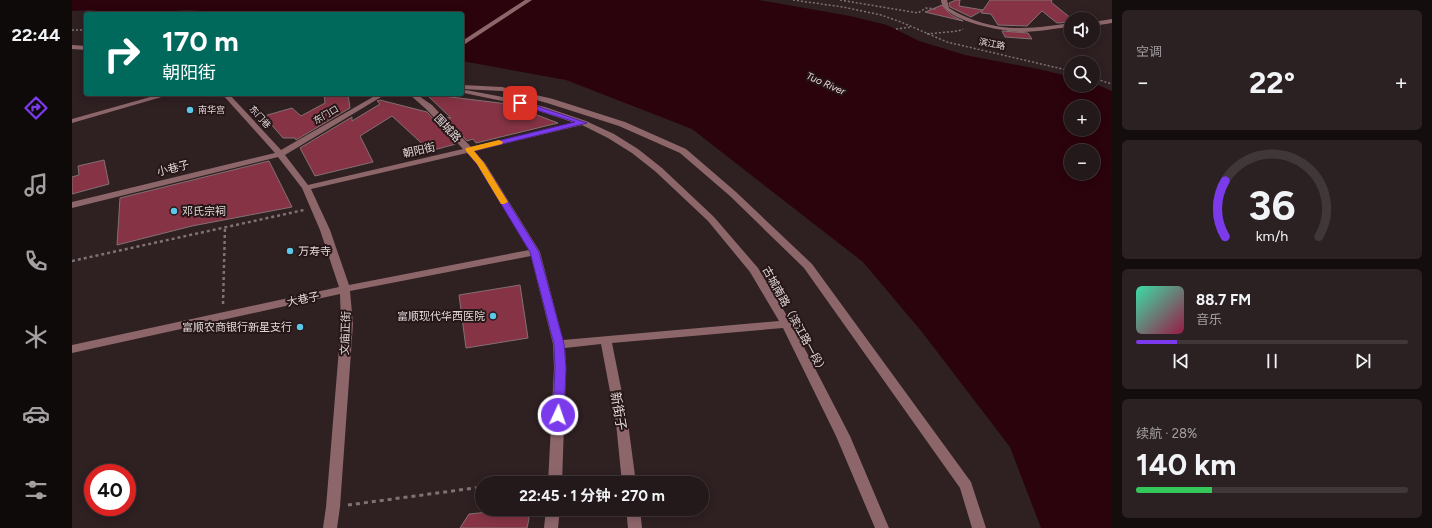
<!DOCTYPE html>
<html lang="zh">
<meta charset="utf-8">
<style>
body{margin:0;font-family:Figtree,"Noto Sans SC",sans-serif;background:#2b2123;color:#f1f3f6;height:100vh;display:flex;flex-direction:column;font-size:15px;white-space:nowrap}
*{box-sizing:border-box;margin:0}
p{font-size:13px;color:#a3a0a2}
.icon{flex:none;width:22px;height:22px;fill:none;stroke:currentColor;stroke-width:2;stroke-linecap:round;stroke-linejoin:round}
.map{position:relative;flex:1;overflow:hidden}
.sheet{display:flex;flex-direction:column;gap:10px;padding:10px;background:#130d0e;width:320px}
.sheet>*{flex:none}
.guide{position:absolute;left:12px;top:12px;width:380px;height:84px;border-radius:4px;box-shadow:0 2px 10px #0003,0 0 0 1px #403739;background:#00695c;color:#fff;overflow:hidden}
.controls{position:absolute;left:992px;top:12px;display:grid;gap:8px}
.controls a{display:grid;place-items:center;width:36px;height:36px;border-radius:50%;background:#23181a;box-shadow:0 2px 10px #0003,0 0 0 1px #403739;font-size:20px}
.speed{position:absolute;left:12px;top:464px;display:flex;gap:8px;font-size:20px;font-weight:700;text-align:center}
.speed>*{display:grid;place-content:center;width:52px;height:52px;border-radius:50%;background:#23181a;box-shadow:0 2px 10px #0003,0 0 0 1px #403739;line-height:1}
.speed .limit{border:6px solid #d22;background:#fff;color:#111}
.pin{position:absolute;display:grid;place-items:center;width:34px;height:34px;color:#fff;margin:-17px;border-radius:8px;box-shadow:0 2px 6px #0006}
.me{position:absolute;width:44px;margin:-22px;rotate:3deg;stroke-linejoin:round;filter:drop-shadow(0 0 3px #0008)}
.turn{display:flex;align-items:center;gap:14px;height:84px;padding:0 12px;font-size:18px}
.turn .icon{width:52px;height:52px;stroke-width:2.5}
.turn b{display:block;font-size:28px;line-height:34px}
.big{font-size:30px;font-weight:700;line-height:1.1}
.sheet .card{flex:1;display:flex;flex-direction:column;justify-content:center;gap:6px;min-width:0;padding:0 14px;border-radius:6px;background:#2b2123}
.sheet .dial{align-items:center;gap:0}
.dial svg{height:104px;overflow:visible;fill:none;stroke:#403739;stroke-width:7;stroke-linecap:round;text-anchor:middle}
.dial text{fill:#f1f3f6;stroke:none}
.song{display:flex;align-items:center;gap:12px}
.cover{width:48px;height:48px;border-radius:6px;background:linear-gradient(135deg,hsl(160 70% 55%),hsl(340 70% 35%))}
.played{height:4px;border-radius:2px;background:linear-gradient(90deg,#7c3aed 15%,#403739 15%)}
.keys{display:flex;justify-content:space-around;direction:ltr}
.heat{display:flex;justify-content:space-between;align-items:center;font-size:22px;direction:ltr}
.charge{height:6px;border-radius:3px;background:linear-gradient(90deg,#34c759 28%,#403739 0)}
.trip{position:absolute;left:403px;top:476px;width:234px;height:40px;border-radius:20px;background:#23181a;box-shadow:0 2px 10px #0003,0 0 0 1px #403739;font-weight:700;line-height:40px;text-align:center}
main{display:flex;flex:1;min-height:0}
.tabs{display:flex;flex-direction:column;width:72px;justify-content:space-around;align-items:center;background:#0e0a0a;color:#a3a0a2}
.tabs .icon{width:28px;height:28px}
.tabs .current{color:#7c3aed}
.tabs b{font-size:18px;color:#f1f3f6}
.map>svg:first-child{display:block}
.water{fill:#2b030c;fill-rule:evenodd}
.building{fill:#863445;stroke:#837072}
.lines{fill:none;stroke-linecap:round;stroke-linejoin:round}
.path-far2{stroke:#7f7273;stroke-width:1.5;stroke-dasharray:2 2;stroke-linecap:butt}
.path-far1{stroke:#7f7273;stroke-width:2.5;stroke-dasharray:3 3;stroke-linecap:butt}
.path{stroke:#7f7273;stroke-width:3;stroke-dasharray:4 4;stroke-linecap:butt}
.minor{fill:#8d666a;fill-rule:evenodd}
.route{fill:#7c3aed;stroke:#51269a}
.slow{fill:#f59e0b}
.poi-dot{fill:#5cc7e8;stroke:#251618;stroke-width:1.5}
.labels{text-anchor:middle;stroke-width:4;stroke-linejoin:round;paint-order:stroke}
.far-street-label{font-size:9px;fill:#e2d7d8;stroke:#251618}
.far-poi-label{font-size:9px;fill:#e2d7d8;stroke:#251618;text-anchor:start}
.far-water-label{font-size:10px;font-style:italic;fill:#f0d6d9;stroke:#251618}
.street-label{font-size:11px;fill:#e2d7d8;stroke:#251618}
.poi-label{font-size:11px;fill:#e2d7d8;stroke:#251618;text-anchor:start}
.near-street-label{font-size:13px;fill:#e2d7d8;stroke:#251618}
</style>
<main>
<nav class="tabs">
<b>22:44</b>
<svg class="icon current" aria-label="directions" viewBox="0 0 24 24"><path d="M12 3l9 9-9 9-9-9zM9 14v-3h6M13 9l2 2-2 2"/></svg>
<svg class="icon" aria-label="music" viewBox="0 0 24 24"><path d="M9 18V5l10-2v13"/><circle cx="6" cy="18" r="3"/><circle cx="16" cy="16" r="3"/></svg>
<svg class="icon" aria-label="phone" viewBox="0 0 24 24"><path d="M5 4h4l2 5-3 2q2 4 5 5l2-3 5 2v4C11 20 4 13 5 4z"/></svg>
<svg class="icon" aria-label="climate" viewBox="0 0 24 24"><path d="M12 3v18M4 7l16 10M4 17L20 7"/></svg>
<svg class="icon" aria-label="car" viewBox="0 0 24 24"><path d="M5 17H2v-5l4-1 3-4h7l3 4 3 1v5h-3M9 17h6M6 11h13"/><circle cx="7" cy="17" r="2"/><circle cx="17" cy="17" r="2"/></svg>
<svg class="icon" aria-label="filters" viewBox="0 0 24 24"><path d="M4 7h16M4 17h16"/><circle cx="9" cy="7" r="2"/><circle cx="15" cy="17" r="2"/></svg>
</nav>
<div class="map">
<svg width="1040" height="528" viewBox="0 0 1040 528">
<rect width="100%" height="100%" fill="#2f2022"/>
<path class="water" d="M0,0H687L778,16L815,25L847,41L893,55L971,70L999,77V85H1021V83L1040,91V528H969L938,447L850,332L791,262L620,129L494,80L390,61V14H172L115,10L55,14L17,10L0,11ZM999,107H1021V129H999ZM999,151H1021V173H999Z"/>
<path class="building" d="M884,0H888L887,6L911,10L899,17L878,7L877,3Z
M918,0H980L979,2L1000,19L999,22L985,23L970,11L955,26L926,25L919,14L909,13Z
M870,5L879,15L891,21L853,12Z
M930,31L956,33L960,39L933,37Z
M252,94H276L278,108L224,140L223,138H211L192,116L220,108L229,116L253,103Z
M354,94L436,104L486,123L404,143L401,139L395,141L373,117L379,118Z
M308,100L355,112L384,144L358,151L320,116L288,136L301,162L243,176L228,148L280,117V121L308,104L305,101Z
M32,160L37,184L0,194V177L7,175L6,166Z
M197,161L220,207L120,226L45,245L48,198Z
M448,285L456,338L394,348L387,295Z
M446,509L455,512L457,519L455,528H388L397,514Z"/>
<g class="lines">
<path class="path-far2" d="M721,0L771,7L809,15L829,22L875,42L999,71
M768,0L846,13L854,8L864,9
M824,29L839,27
M0,30H14
M855,34L886,31L891,29
M1021,78L1040,84"/>
<path class="path-far1" d="M0,261L232,210
M151,304L153,227"/>
<path class="path" d="M441,483L468,479
M276,505L410,487"/>
<path class="minor" d="M453,0H460L390,46V41Z
M869,0H875L877,8C897,21 926,29 950,28C966,28 983,25 999,23V27C983,28 967,32 950,32C933,32 870,21 869,0Z
M1040,19V23L1021,26V22Z
M0,45L14,46V50L0,49Z
M390,85L430,87L481,99L553,122L614,149L664,192L740,264L899,482L914,528H900L888,488L732,268L658,196L608,153L547,126L475,103L430,91L390,89Z
M394,90L436,98L473,107L514,121L542,134L566,149L590,168L642,217L686,268L720,324L778,436L817,528H803L764,436L711,328L540,343L556,423L564,483H550L544,423L529,344L493,348L494,368L490,483H476L482,368L481,344L459,256L278,291L281,324L268,507L265,528H251L254,507L269,324L268,294L0,353V345L267,287L248,230L230,188L206,157L0,208V202L203,153L150,94H157L209,150L306,94H314L213,155L236,185L391,149L354,109L337,94H344L360,105L399,147L503,123L467,111L435,102L392,93L391,92ZM510,125L536,138L560,153L584,172L636,221L678,272L707,321L491,340L468,252L413,163L402,151ZM395,153L406,164L457,250L277,285L258,230L239,189Z
M89,94H100L0,123V119Z
M474,509H488L486,528H472Z
M554,509H568L570,528H556Z"/>
</g>
<path class="route" d="M445,101H450L515,123L402,151L412,163L467,252L492,344L494,368L492,415L490,418L486,419L482,418L481,415L483,368L482,344L458,252L405,164L393,150L397,148L503,122L445,104Z"/>
<path class="slow" d="M427,140L431,142L430,144L402,151L412,163L436,202L432,204H429L405,164L393,150L394,148Z"/>
<g class="poi-dot">
<circle cx="118" cy="110" r="4"/>
<circle cx="102" cy="211" r="4"/>
<circle cx="218" cy="251" r="4"/>
<circle cx="421" cy="316" r="4"/>
<circle cx="228" cy="327" r="4"/>
</g>
<g class="labels">
<g class="far-street-label">
<text transform="translate(920 44) rotate(11)" y="3">滨江路</text>
<text transform="translate(254 115) rotate(-30)" y="3">东门口</text>
<text transform="translate(188 117) rotate(48)" y="3">东门巷</text>
</g>
<g class="far-poi-label">
<text x="126" y="113">南华宫</text>
</g>
<g class="far-water-label">
<text transform="translate(754 83) rotate(24)" y="4">Tuo River</text>
</g>
<g class="street-label">
<text transform="translate(376 128) rotate(47)" y="4">围城路</text>
<text transform="translate(347 150) rotate(-13)" y="4">朝阳街</text>
<text transform="translate(101 168) rotate(-14)" y="4">小巷子</text>
<text transform="translate(231 299) rotate(-12)" y="4">大巷子</text>
<text transform="translate(723 320) rotate(61)" y="4">古城南路（滨江路一段）</text>
<text transform="translate(273 333) rotate(-88)" y="4">文庙正街</text>
</g>
<g class="poi-label">
<text x="110" y="215">邓氏宗祠</text>
<text x="226" y="255">万寿寺</text>
<text x="413" y="320" text-anchor="end">富顺现代华西医院</text>
<text x="220" y="331" text-anchor="end">富顺农商银行新星支行</text>
</g>
<g class="near-street-label">
<text transform="translate(547 411) rotate(80)" y="5">新街子</text>
</g>
</g>
</svg>
<div class="controls">
<a><svg class="icon" aria-label="sound" viewBox="0 0 24 24"><path d="M4 9h4l5-4v14l-5-4H4zM17 9q2 3 0 6"/></svg></a>
<a><svg class="icon" aria-label="search" viewBox="0 0 24 24"><circle cx="10" cy="10" r="6"/><path d="M15 15l6 6"/></svg></a>
<a>+</a>
<a>−</a>
</div>
<div class="speed"><div class="limit">40</div></div>
<div class="pin" style="left:448px;top:103px;background:#d93025"><svg class="icon" aria-label="arrive" viewBox="0 0 24 24"><path d="M6 21V4h12l-3 4 3 4H6"/></svg></div>
<svg class="me" style="left:486px;top:415px" viewBox="-20 -20 40 40"><circle r="17" fill="#7c3aed" stroke="#fff" stroke-width="3"/><path d="M0-11L8 9 0 5-8 9z" fill="#fff"/></svg>
<div class="trip">22:45 · 1 分钟 · 270 m</div>
<div class="guide">
<div class="turn"><svg class="icon" aria-label="right" viewBox="0 0 24 24"><path d="M7 20v-9h11M14 6l5 5-5 5"/></svg><div><b>170 m</b>朝阳街</div></div>
</div>
</div>
<section class="sheet">
<div class="card"><p>空调</p>
<div class="heat"><a>−</a><b class="big">22°</b><a>+</a></div>
</div>
<div class="card dial"><svg viewBox="0 0 100 80">
<path d="M14 69A42 42 0 1 1 86 69"/>
<path d="M14 69A42 42 0 0 1 14 26" stroke="#7c3aed"/>
<text x="50" y="56" font-size="32" font-weight="700">36</text>
<text x="50" y="72" font-size="11">km/h</text>
</svg></div>
<div class="card">
<div class="song"><i class="cover"></i><div><b>88.7 FM</b><p>音乐</p></div></div>
<div class="played"></div>
<div class="keys"><svg class="icon" aria-label="previous" viewBox="0 0 24 24"><path d="M18 5L8 12l10 7zM5 5v14"/></svg><svg class="icon" aria-label="pause" viewBox="0 0 24 24"><path d="M8 5v14M16 5v14"/></svg><svg class="icon" aria-label="next" viewBox="0 0 24 24"><path d="M6 5l10 7-10 7zM19 5v14"/></svg></div>
</div>
<div class="card"><p>续航 · 28%</p><b class="big">140 km</b><div class="charge"></div></div>
</section>
</main>
